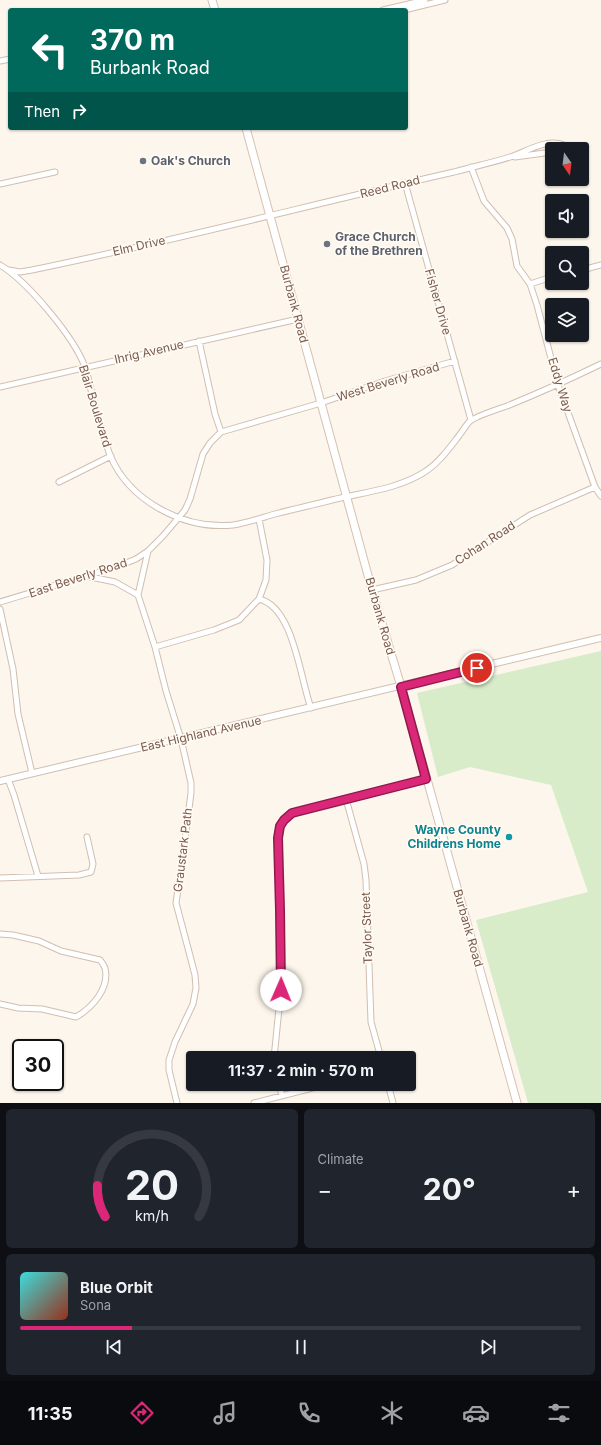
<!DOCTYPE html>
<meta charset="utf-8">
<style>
body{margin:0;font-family:Inter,sans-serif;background:#20242c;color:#f1f3f6;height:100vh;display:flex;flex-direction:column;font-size:15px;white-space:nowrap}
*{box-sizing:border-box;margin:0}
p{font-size:13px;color:#9ea1a6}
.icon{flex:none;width:22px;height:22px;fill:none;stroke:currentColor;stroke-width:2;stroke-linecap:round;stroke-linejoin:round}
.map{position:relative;height:1103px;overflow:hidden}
.panel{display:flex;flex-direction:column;gap:6px;padding:6px;background:#0d0f14;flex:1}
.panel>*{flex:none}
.banner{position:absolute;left:8px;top:8px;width:400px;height:122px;border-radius:4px;box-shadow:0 1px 3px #0004;background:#00695c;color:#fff;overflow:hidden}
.needle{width:26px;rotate:166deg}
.fabs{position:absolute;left:545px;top:142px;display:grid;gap:8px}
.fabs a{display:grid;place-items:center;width:44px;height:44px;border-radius:4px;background:#171b24;box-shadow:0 1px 3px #0004;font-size:20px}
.speed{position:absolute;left:12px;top:1039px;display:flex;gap:8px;font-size:20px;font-weight:700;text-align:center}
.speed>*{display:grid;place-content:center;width:52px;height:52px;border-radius:50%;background:#171b24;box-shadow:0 1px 3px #0004;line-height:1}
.speed .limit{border:2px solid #111;border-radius:6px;background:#fff;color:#111}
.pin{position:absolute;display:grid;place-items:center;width:34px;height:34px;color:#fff;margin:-17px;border:2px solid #fff;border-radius:50%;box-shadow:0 1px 4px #0007}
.me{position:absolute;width:44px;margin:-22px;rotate:1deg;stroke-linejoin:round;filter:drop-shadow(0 0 3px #0008)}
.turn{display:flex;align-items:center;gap:14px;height:84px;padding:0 16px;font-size:18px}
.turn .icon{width:52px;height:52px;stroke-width:2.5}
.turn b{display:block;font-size:28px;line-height:34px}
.then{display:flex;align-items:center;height:38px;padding:0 16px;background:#0003;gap:8px;font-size:15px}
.big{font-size:30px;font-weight:700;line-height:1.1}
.panel .widget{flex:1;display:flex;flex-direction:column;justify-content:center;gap:6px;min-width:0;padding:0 14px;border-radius:6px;background:#20242c}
.panel .dial{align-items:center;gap:0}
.dial svg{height:104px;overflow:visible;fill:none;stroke:#363941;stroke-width:7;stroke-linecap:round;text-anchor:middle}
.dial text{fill:#f1f3f6;stroke:none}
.song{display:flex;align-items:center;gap:12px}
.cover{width:48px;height:48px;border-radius:6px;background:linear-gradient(135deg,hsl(180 70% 55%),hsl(10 70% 35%))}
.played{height:4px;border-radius:2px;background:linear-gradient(90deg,#db2777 20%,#363941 20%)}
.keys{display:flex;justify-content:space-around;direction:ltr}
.heat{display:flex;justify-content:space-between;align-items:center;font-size:22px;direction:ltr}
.panel .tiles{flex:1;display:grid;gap:6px;grid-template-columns:1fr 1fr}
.widget:last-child{grid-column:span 2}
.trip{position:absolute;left:186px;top:1051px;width:230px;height:40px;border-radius:4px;background:#171b24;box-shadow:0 1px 3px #0004;font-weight:700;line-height:40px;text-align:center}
.menu{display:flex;height:64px;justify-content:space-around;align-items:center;background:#090b0e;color:#9ea1a6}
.menu .icon{width:28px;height:28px}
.menu .on{color:#db2777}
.menu b{font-size:18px;color:#f1f3f6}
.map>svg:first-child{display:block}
.green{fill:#d8ecc9}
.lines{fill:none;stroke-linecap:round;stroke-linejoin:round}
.minor-casing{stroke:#d1beb0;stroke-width:7}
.tertiary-casing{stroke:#d1beb0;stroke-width:8}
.secondary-casing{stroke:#d6c0b0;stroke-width:9}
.minor{stroke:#fff;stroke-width:5}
.tertiary{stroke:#fff;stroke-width:6}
.secondary{stroke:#fff;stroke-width:7}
.route-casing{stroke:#8e194d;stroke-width:10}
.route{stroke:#db2777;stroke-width:7}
.worship-dot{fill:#6b7280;stroke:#fffaf3;stroke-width:1.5}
.culture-dot{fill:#0f9aa8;stroke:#fffaf3;stroke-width:1.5}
.labels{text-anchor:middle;stroke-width:3.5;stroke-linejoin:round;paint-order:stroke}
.worship-label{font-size:12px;font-weight:bold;fill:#5b616d;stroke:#fffaf3;text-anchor:start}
.street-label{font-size:12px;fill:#7a5c4d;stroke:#fffaf3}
.culture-label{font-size:12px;font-weight:bold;fill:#0d838f;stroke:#fffaf3;text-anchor:end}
</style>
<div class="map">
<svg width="601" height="1103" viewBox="0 0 601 1103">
<rect width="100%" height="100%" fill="#fdf6ec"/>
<path class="green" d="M601,651V1103H528L476,920L588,892L551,785L470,767L438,777L417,693Z"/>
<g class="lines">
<g class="minor-casing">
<path id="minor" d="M383,10L425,0
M404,10L445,0
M0,61L10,59
M515,157L552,152
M471,167L484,201L507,228L512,239L517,266L530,284L537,305L558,385L595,487L601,496
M405,183L471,420
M0,184L55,172
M0,265C27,281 74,337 85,367C88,375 89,383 91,390C97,412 102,434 110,455C129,501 184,530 233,525C247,523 261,518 275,514C294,509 313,505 332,500C363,492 395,490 423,473C438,464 448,450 458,437C462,432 466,425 470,421C477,416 498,409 507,406C539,393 570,379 601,364
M9,270L20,272L32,270C174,241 313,204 454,172C472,167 491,163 510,157C526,152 546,138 564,145L561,149
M582,270L601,265
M530,284L552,277
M199,341L215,414L221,432
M0,387L298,319
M59,482L111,456
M86,576L115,582L138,595L155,647L166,691L181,739L191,783V793L184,848L176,903L189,952L195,975L196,988L193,1004L175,1042L169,1060V1070L177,1103
M372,590L416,580L452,565L530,515L595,487
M138,595L148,551
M259,599C294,607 300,679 311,708
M0,602L116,567L136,559L148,551L163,536L185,510L190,499L203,454L210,443L221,432L321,403L385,381L455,361
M0,609L13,669L18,714L32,773
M155,647L214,630L239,620L259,599L266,580L267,560L259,519
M8,779L14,795L38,876
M346,799L364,864L366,880L371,1022L381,1058
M0,878L79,875L91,872L93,864L87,837
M0,934L13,935L39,941L61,951L100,960C102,962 104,966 105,968C110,988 92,1008 76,1017L42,1009L18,1008L0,1004
M274,1058L282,979L278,838L279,826L284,820L292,813L426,779
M279,1084L282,1096
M388,1084L393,1103
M254,1103L328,1084"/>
</g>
<g class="tertiary-casing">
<path id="tertiary" d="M0,781L601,638"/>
</g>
<g class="secondary-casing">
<path id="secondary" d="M212,0L215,10
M246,128L372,590L403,693L517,1103"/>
</g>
<use href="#minor" class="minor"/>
<use href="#tertiary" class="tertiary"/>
<use href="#secondary" class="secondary"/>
</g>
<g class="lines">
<g class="route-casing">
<path id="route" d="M281,990L280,910L278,838L280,826L284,820L292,813L426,779L401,687L477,668"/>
</g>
<use href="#route" class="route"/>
</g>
<g class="worship-dot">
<circle cx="143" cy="161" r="4"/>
<circle cx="327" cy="244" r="4"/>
</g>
<circle class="culture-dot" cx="509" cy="837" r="4"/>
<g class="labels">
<g class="worship-label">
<text x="151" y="165">Oak's Church</text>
<text x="335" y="241">Grace Church<tspan x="335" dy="14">of the Brethren</tspan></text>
</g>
<g class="street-label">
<text transform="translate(390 187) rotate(-14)" y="4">Reed Road</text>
<text transform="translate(139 246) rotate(-13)" y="4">Elm Drive</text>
<text transform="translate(438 302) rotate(74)" y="4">Fisher Drive</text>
<text transform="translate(294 304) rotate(75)" y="4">Burbank Road</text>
<text transform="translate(149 352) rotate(-13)" y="4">Ihrig Avenue</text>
<text transform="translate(388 382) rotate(-17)" y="4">West Beverly Road</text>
<text transform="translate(560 385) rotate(73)" y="4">Eddy Way</text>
<text transform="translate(95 406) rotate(73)" y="4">Blair Boulevard</text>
<text transform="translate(485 543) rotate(-33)" y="4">Cohan Road</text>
<text transform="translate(78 578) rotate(-18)" y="4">East Beverly Road</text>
<text transform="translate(380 616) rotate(74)" y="4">Burbank Road</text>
<text transform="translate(201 734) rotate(-13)" y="4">East Highland Avenue</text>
<text transform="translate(183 850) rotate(-83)" y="4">Graustark Path</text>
<text transform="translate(367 928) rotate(-92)" y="4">Taylor Street</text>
<text transform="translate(468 928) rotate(74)" y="4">Burbank Road</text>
</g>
<g class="culture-label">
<text x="501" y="834">Wayne County<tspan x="501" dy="14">Childrens Home</tspan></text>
</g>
</g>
</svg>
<div class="fabs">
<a><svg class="needle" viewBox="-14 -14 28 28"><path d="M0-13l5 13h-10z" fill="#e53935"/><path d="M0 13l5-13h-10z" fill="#9ea1a6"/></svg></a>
<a><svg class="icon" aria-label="sound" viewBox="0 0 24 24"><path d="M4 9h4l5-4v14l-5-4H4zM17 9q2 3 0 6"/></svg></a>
<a><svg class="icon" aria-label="search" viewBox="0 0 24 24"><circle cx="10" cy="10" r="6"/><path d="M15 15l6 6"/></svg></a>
<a><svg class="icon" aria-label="layers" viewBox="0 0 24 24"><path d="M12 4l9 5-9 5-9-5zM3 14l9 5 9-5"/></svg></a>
</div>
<div class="speed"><div class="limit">30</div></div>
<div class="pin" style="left:477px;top:668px;background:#d93025"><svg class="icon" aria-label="arrive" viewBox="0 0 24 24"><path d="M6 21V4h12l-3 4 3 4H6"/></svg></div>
<svg class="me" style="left:281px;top:990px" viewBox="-20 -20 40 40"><circle r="19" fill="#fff"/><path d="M0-13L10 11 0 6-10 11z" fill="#db2777"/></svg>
<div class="trip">11:37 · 2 min · 570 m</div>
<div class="banner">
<div class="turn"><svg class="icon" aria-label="left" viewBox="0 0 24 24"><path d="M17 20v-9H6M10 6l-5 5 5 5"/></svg><div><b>370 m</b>Burbank Road</div></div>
<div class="then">Then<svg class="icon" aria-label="right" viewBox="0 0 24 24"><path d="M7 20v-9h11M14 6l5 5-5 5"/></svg></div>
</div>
</div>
<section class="panel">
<div class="tiles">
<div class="widget dial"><svg viewBox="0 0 100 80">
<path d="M14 69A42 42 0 1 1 86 69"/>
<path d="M14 69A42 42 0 0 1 8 45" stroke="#db2777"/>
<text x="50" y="56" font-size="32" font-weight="700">20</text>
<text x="50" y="72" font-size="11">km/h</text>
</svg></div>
<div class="widget"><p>Climate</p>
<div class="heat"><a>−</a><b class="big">20°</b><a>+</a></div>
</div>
<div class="widget">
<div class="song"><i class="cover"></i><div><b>Blue Orbit</b><p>Sona</p></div></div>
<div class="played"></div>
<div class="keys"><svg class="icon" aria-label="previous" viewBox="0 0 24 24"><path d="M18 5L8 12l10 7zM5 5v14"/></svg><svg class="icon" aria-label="pause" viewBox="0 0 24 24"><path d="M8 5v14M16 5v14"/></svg><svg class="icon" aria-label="next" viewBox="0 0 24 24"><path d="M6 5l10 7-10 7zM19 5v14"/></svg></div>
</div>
</div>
</section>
<nav class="menu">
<b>11:35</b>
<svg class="icon on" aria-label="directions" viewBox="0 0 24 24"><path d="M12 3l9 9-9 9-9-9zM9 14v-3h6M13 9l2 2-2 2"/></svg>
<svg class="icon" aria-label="music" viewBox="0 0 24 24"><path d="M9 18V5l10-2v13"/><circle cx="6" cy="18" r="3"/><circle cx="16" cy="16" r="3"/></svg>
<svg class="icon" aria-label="phone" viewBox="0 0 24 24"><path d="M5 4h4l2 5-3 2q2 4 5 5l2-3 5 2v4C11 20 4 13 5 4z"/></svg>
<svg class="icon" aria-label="climate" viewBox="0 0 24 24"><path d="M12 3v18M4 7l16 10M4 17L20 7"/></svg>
<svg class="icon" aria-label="car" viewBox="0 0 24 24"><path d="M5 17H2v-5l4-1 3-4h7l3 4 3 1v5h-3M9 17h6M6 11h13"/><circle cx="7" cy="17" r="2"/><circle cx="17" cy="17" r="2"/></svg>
<svg class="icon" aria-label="filters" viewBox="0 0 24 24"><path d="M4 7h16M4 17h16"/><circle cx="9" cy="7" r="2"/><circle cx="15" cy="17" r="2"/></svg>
</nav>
